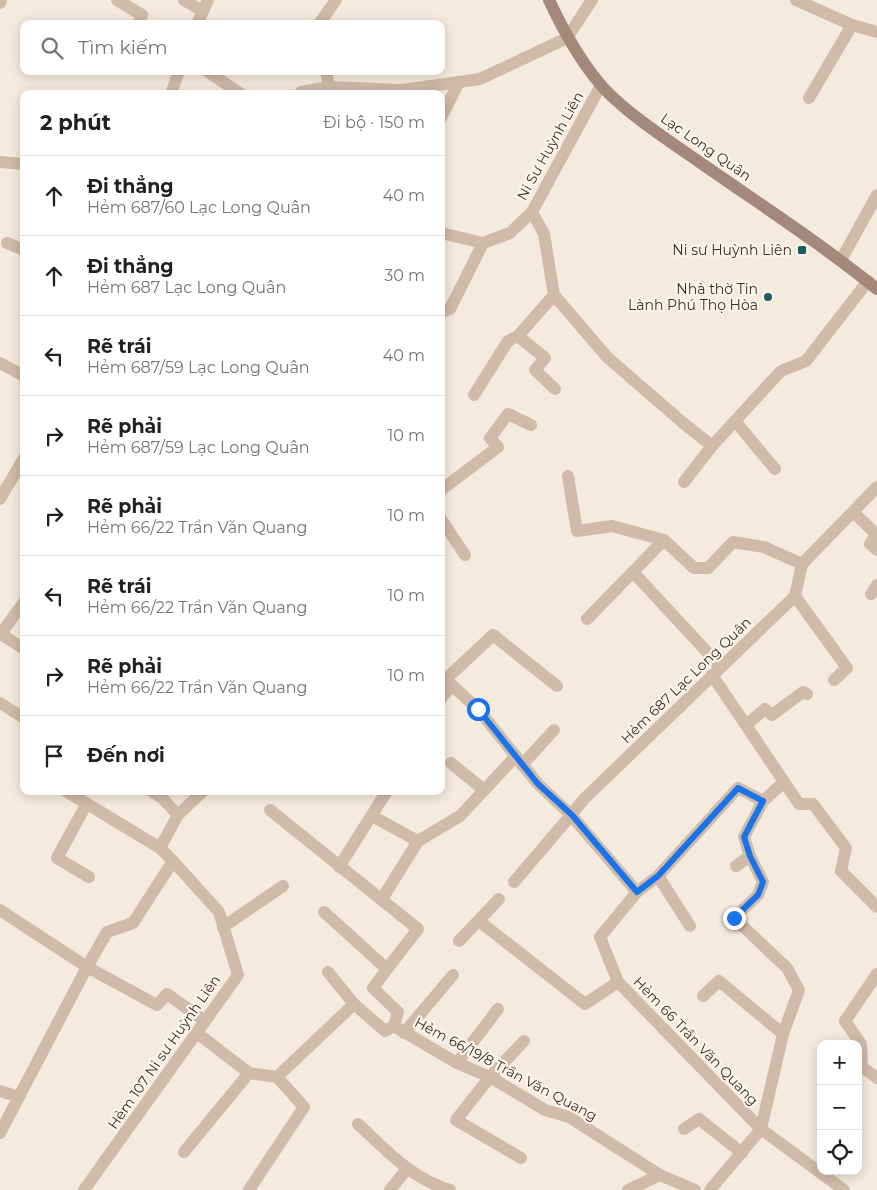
<!DOCTYPE html>
<html lang="vi">
<head>
<meta charset="utf-8">
<style>
  :root { --surface:#fff; --page:#f2f2f2; --text:#202124; --muted:#757577; --line:#e0e0e0 }
  body { margin:0; font-family:Montserrat,sans-serif; background:var(--page); color:var(--text) }
  .controls { position:absolute; right:15px; bottom:15px; display:grid; overflow:hidden; border-radius:10px; box-shadow:0 2px 12px #0003 }
  .controls button { width:45px; height:45px; display:grid; place-items:center; padding:0; border:0; border-bottom:1px solid var(--line); background:var(--surface); color:var(--text); font:25px sans-serif }
  .stop { position:absolute; width:15px; height:15px; margin:-11px; border:4px solid #1a73e8; border-radius:50%; background:#fff }
  .stop.end { background:#1a73e8; border-color:#fff; box-shadow:0 1px 5px #0008 }
  .list { margin:0; padding:0; list-style:none }
  h2 { display:flex; justify-content:space-between; align-items:center; height:65px; margin:0; padding:0 20px; font-size:21px }
  h2 small { font-size:16px; font-weight:400; color:var(--muted) }
  .list li { display:grid; grid-template-columns:32px 1fr auto; gap:15px; align-items:center; box-sizing:border-box; height:80px; padding:0 20px; border-top:1px solid var(--line) }
  .list b { display:block; font-size:19px; white-space:nowrap }
  .list p { margin:0; font-size:16px; white-space:nowrap; color:var(--muted) }
  .list em { font-size:16px; font-style:normal; color:var(--muted) }
  .icon { flex:none; width:28px; height:28px; fill:none; stroke:currentColor; stroke-width:2; stroke-linecap:round; stroke-linejoin:round }
  .map { position:relative; flex:none; width:877px; height:1190px; overflow:hidden }
  .search { position:absolute; background:var(--surface); box-shadow:0 2px 12px #0003; left:20px; top:20px; width:425px; height:55px; display:flex; align-items:center; gap:12px; box-sizing:border-box; padding:0 18px; border-radius:10px; color:var(--muted); font-size:19px }
  .panel { position:absolute; background:var(--surface); box-shadow:0 2px 12px #0003; left:20px; top:90px; width:425px; height:705px; border-radius:10px }
  .map>svg:first-child { display:block }
  .lines { fill:none; stroke-linecap:round; stroke-linejoin:round }
  .service { stroke:#d0baa8; stroke-width:12 }
  .minor { stroke:#d0baa8; stroke-width:12 }
  .tertiary { stroke:#d0baa8; stroke-width:12 }
  .secondary { stroke:#a48879; stroke-width:12 }
  .route { stroke:#1a73e8; stroke-width:6 }
  .poi-dot { fill:#195e63; stroke:#fcf4eb; stroke-width:2 }
  .labels { text-anchor:middle; dominant-baseline:central; stroke-width:4.5; stroke-linejoin:round; paint-order:stroke }
  .street-label { font-size:14px; fill:#3c2f29; stroke:#fcf4eb }
  .poi-label { font-size:14px; fill:#3c2f29; stroke:#fcf4eb; text-anchor:end }
</style>
</head>
<body>
<div class="map">
<svg width="877" height="1190" viewBox="0 0 877 1190">
  <rect width="100%" height="100%" fill="#f5eade"/>
  <g class="lines">
    <g class="service">
      <polyline points="117,0 142,15 139,24"/>
      <polyline points="184,0 202,11"/>
      <polyline points="796,0 852,25 877,32"/>
      <polyline points="197,24 208,0"/>
      <polyline points="319,24 336,0"/>
      <polyline points="326,71 329,87"/>
      <polyline points="171,94 179,71"/>
      <polyline points="809,98 852,25"/>
      <polyline points="532,212 544,234 554,295 518,336 545,358 535,370 555,389"/>
      <polyline points="7,243 24,250"/>
      <polyline points="841,260 877,195"/>
      <polyline points="554,295 607,357 682,422 712,446"/>
      <polyline points="474,395 508,341 518,336"/>
      <polyline points="735,421 775,469"/>
      <polyline points="568,476 577,531 612,526 664,540 694,568 708,568 733,542 764,547 802,564"/>
      <polyline points="684,482 712,446 781,371 806,361 868,281"/>
      <polyline points="795,596 847,668 834,680"/>
      <polyline points="587,619 664,540"/>
      <polyline points="445,679 478,709 538,784 571,815 514,882"/>
      <polyline points="0,703 24,718"/>
      <polyline points="66,791 160,848 173,861 219,912 238,975 84,1190"/>
      <polyline points="270,810 418,929 387,969"/>
      <polyline points="372,816 418,841"/>
      <polyline points="736,866 750,856"/>
      <polyline points="339,867 387,791"/>
      <polyline points="841,871 877,907"/>
      <polyline points="658,876 690,926"/>
      <polyline points="637,892 571,815 584,799 795,596 802,564 877,487"/>
      <polyline points="382,899 418,841 460,816 516,756"/>
      <polyline points="324,912 387,969 373,988 398,1012 394,1026 457,1063 490,1077 545,1110 569,1117 660,1175"/>
      <polyline points="479,921 585,1004 618,982 761,1129 844,1190"/>
      <polyline points="459,941 499,899"/>
      <polyline points="328,972 354,1004 385,1031 394,1026"/>
      <polyline points="877,974 845,1021 861,1044 862,1067 877,1078"/>
      <polyline points="618,982 600,937 637,892 658,876 738,788 763,801"/>
      <polyline points="703,996 719,981 783,1034"/>
      <polyline points="197,1033 249,1073 277,1077 304,1107 249,1190"/>
      <polyline points="404,1033 453,975"/>
      <polyline points="457,1063 498,1009"/>
      <polyline points="277,1077 354,1004"/>
      <polyline points="0,1091 19,1097"/>
      <path d="M358 1124C386 1150 412 1179 450 1190"/>
      <polyline points="684,1129 699,1119 742,1153"/>
      <polyline points="184,1152 249,1073"/>
      <polyline points="521,1158 456,1120 490,1077 524,1041"/>
      <polyline points="390,1190 407,1169"/>
      <polyline points="628,1190 660,1175 695,1190"/>
      <polyline points="710,1190 761,1129 783,1034 799,990 787,968 734,918 758,895 763,882 750,856 744,837 763,801 784,782"/>
    </g>
    <g class="minor">
      <polyline points="0,3 1,0"/>
      <polyline points="207,71 241,94"/>
      <polyline points="300,94 301,92 329,87 402,90 480,79 567,38 592,0"/>
      <polyline points="441,118 459,82"/>
      <polyline points="441,312 450,309 483,243"/>
      <polyline points="0,363 24,376"/>
      <polyline points="441,490 498,447 490,438 508,414 531,425"/>
      <polyline points="0,499 24,458"/>
      <polyline points="853,512 876,534 870,544 877,550"/>
      <polyline points="441,519 465,555"/>
      <polyline points="633,572 721,667"/>
      <polyline points="871,594 877,585"/>
      <polyline points="1,634 24,649"/>
      <polyline points="0,635 24,602"/>
      <polyline points="712,675 799,804 813,804 846,848 841,871"/>
      <polyline points="446,679 493,635 557,686"/>
      <polyline points="441,698 452,685"/>
      <polyline points="746,725 765,709 772,715 803,692 807,694"/>
      <polyline points="451,763 484,790"/>
      <polyline points="522,765 554,730"/>
      <polyline points="151,791 162,798 178,815"/>
      <polyline points="86,805 57,858 89,877"/>
      <polyline points="160,848 178,815 203,791"/>
      <polyline points="173,861 133,923 107,932 87,967 157,1005 167,994 205,1021"/>
      <polyline points="0,910 87,967 0,1133"/>
      <polyline points="223,927 283,886"/>
    </g>
    <g class="tertiary">
      <polyline points="0,162 24,164"/>
      <polyline points="441,233 483,243 510,233 532,212 601,85"/>
    </g>
    <path class="secondary" d="M549 0C563 30 579 59 600 84 623 111 669 141 698 161 758 203 820 243 877 289"/>
  </g>
  <g class="lines">
    <polyline class="route" points="478,709 538,784 572,815 637,892 658,876 738,788 763,801 744,837 750,856 763,882 758,895 734,918"/>
  </g>
  <g class="poi-dot">
    <rect x="797" y="245" width="10" height="10" rx="2.5"/>
    <circle cx="768" cy="297" r="5"/>
  </g>
  <g class="labels">
    <g class="street-label">
      <text transform="translate(550 146) rotate(-61)">Ni Sư Huỳnh Liên</text>
      <text transform="translate(706 147) rotate(35)">Lạc Long Quân</text>
      <text transform="translate(686 680) rotate(-44)">Hẻm 687 Lạc Long Quân</text>
      <text transform="translate(696 1041) rotate(46)">Hẻm 66 Trần Văn Quang</text>
      <text transform="translate(164 1052) rotate(-55)">Hẻm 107 Ni sư Huỳnh Liên</text>
      <text transform="translate(506 1069) rotate(28)">Hẻm 66/19/8 Trần Văn Quang</text>
    </g>
    <g class="poi-label">
      <text x="792" y="250">Ni sư Huỳnh Liên</text>
      <text x="758" y="289">Nhà thờ Tin<tspan x="758" dy="16">Lành Phú Thọ Hòa</tspan></text>
    </g>
  </g>
</svg>
<div class="controls">
<button>+</button>
<button>−</button>
<button><svg class="icon" aria-label="locate" viewBox="0 0 24 24"><circle cx="12" cy="12" r="6"/><path d="M12 2v4M12 18v4M2 12h4M18 12h4"/></svg></button>
</div>
<div class="stop" style="left:478px;top:709px"></div>
<div class="stop end" style="left:734px;top:918px"></div>
<div class="search"><svg class="icon" aria-label="search" viewBox="0 0 24 24"><circle cx="10" cy="10" r="6"/><path d="M15 15l6 6"/></svg>Tìm kiếm</div>
<section class="panel">
<h2>2 phút<small>Đi bộ · 150 m</small></h2>
<ul class="list">
<li><svg class="icon" aria-label="ahead" viewBox="0 0 24 24"><path d="M12 20V5M6 11l6-6 6 6"/></svg><div><b>Đi thẳng</b><p>Hẻm 687/60 Lạc Long Quân</p></div><em>40 m</em></li>
<li><svg class="icon" aria-label="ahead" viewBox="0 0 24 24"><path d="M12 20V5M6 11l6-6 6 6"/></svg><div><b>Đi thẳng</b><p>Hẻm 687 Lạc Long Quân</p></div><em>30 m</em></li>
<li><svg class="icon" aria-label="left" viewBox="0 0 24 24"><path d="M17 20v-9H6M10 6l-5 5 5 5"/></svg><div><b>Rẽ trái</b><p>Hẻm 687/59 Lạc Long Quân</p></div><em>40 m</em></li>
<li><svg class="icon" aria-label="right" viewBox="0 0 24 24"><path d="M7 20v-9h11M14 6l5 5-5 5"/></svg><div><b>Rẽ phải</b><p>Hẻm 687/59 Lạc Long Quân</p></div><em>10 m</em></li>
<li><svg class="icon" aria-label="right" viewBox="0 0 24 24"><path d="M7 20v-9h11M14 6l5 5-5 5"/></svg><div><b>Rẽ phải</b><p>Hẻm 66/22 Trần Văn Quang</p></div><em>10 m</em></li>
<li><svg class="icon" aria-label="left" viewBox="0 0 24 24"><path d="M17 20v-9H6M10 6l-5 5 5 5"/></svg><div><b>Rẽ trái</b><p>Hẻm 66/22 Trần Văn Quang</p></div><em>10 m</em></li>
<li><svg class="icon" aria-label="right" viewBox="0 0 24 24"><path d="M7 20v-9h11M14 6l5 5-5 5"/></svg><div><b>Rẽ phải</b><p>Hẻm 66/22 Trần Văn Quang</p></div><em>10 m</em></li>
<li><svg class="icon" aria-label="arrive" viewBox="0 0 24 24"><path d="M6 21V4h12l-3 4 3 4H6"/></svg><div><b>Đến nơi</b></div></li>
</ul>
</section>
</div>
</body>
</html>
